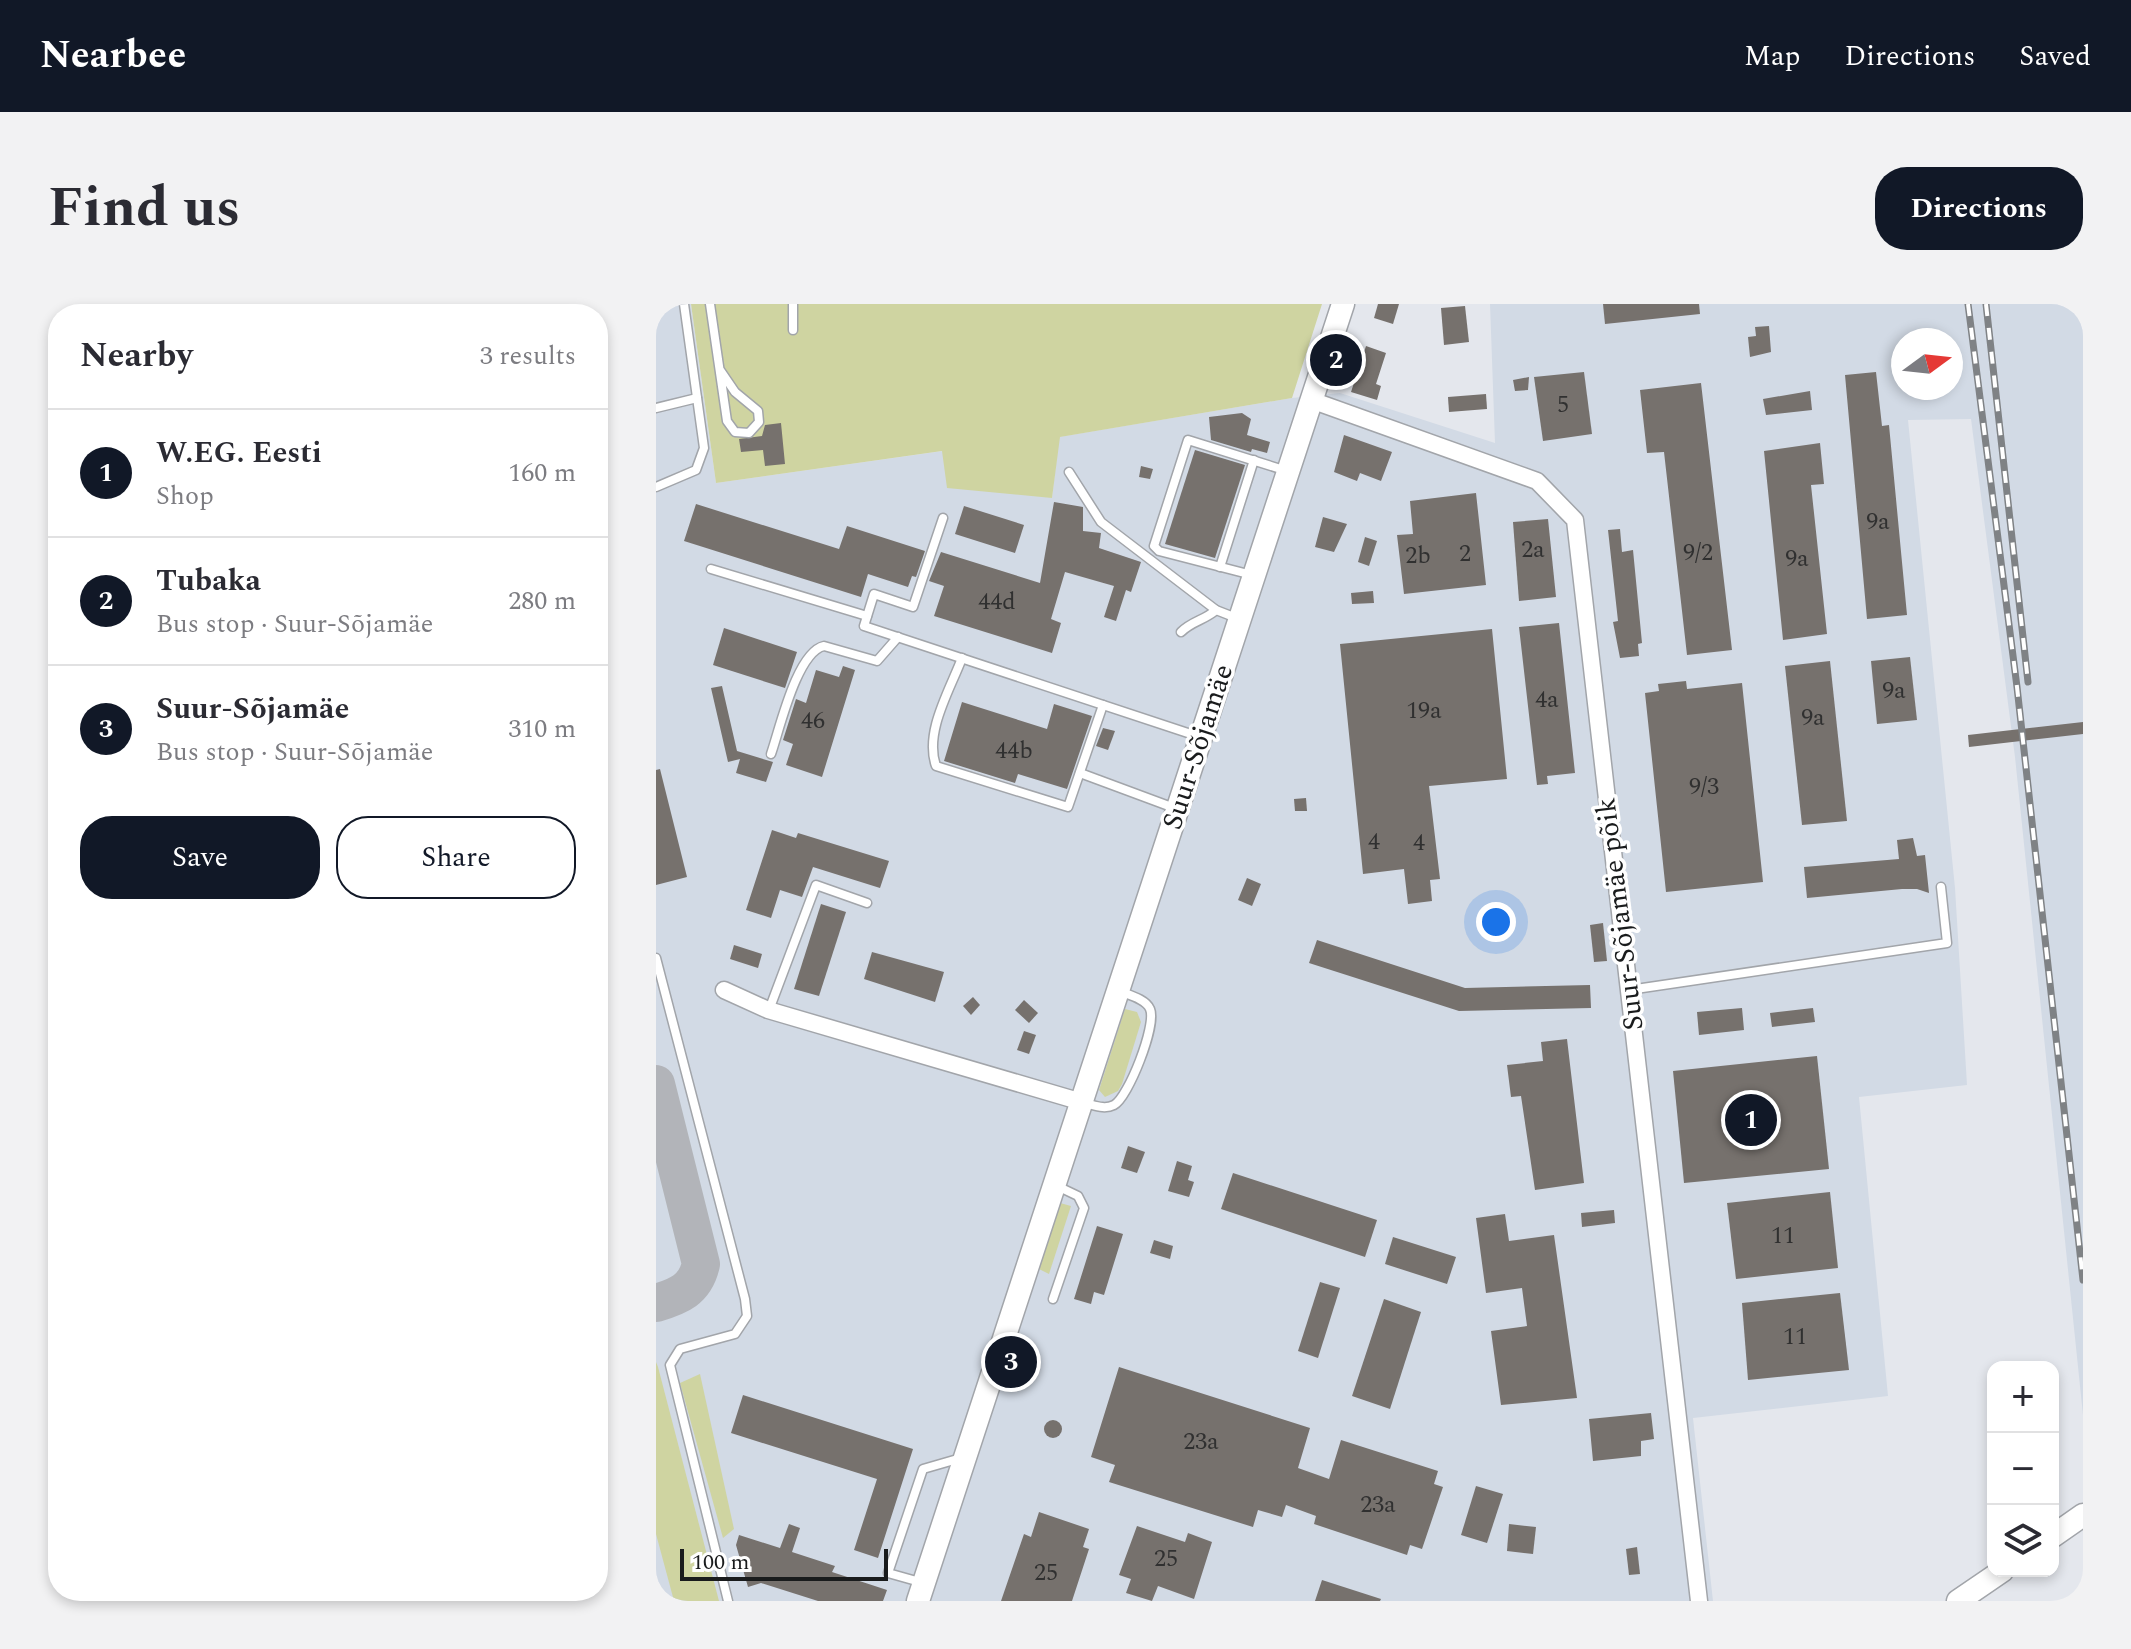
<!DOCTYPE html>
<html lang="en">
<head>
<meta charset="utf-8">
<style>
  :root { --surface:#fff; --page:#f2f2f3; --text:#2b2b33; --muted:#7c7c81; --line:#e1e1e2; --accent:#111827 }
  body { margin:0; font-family:Spectral,serif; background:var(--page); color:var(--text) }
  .controls { position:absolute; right:24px; bottom:24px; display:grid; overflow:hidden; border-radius:16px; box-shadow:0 4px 12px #0003 }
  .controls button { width:72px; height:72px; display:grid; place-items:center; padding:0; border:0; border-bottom:2px solid var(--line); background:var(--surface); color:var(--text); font:40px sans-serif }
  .compass { position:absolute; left:1235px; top:24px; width:72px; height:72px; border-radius:50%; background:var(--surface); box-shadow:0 4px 12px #0003; rotate:75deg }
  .scale { position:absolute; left:24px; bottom:20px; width:208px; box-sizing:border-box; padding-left:8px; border:4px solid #191b1c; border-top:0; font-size:22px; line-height:28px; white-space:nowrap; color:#191b1c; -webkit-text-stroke:6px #fff; paint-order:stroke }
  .you { position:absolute; left:840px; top:618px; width:28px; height:28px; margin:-20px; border:6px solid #fff; border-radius:50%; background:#1a73e8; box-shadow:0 0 0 12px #1a73e833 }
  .badge { display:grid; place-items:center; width:52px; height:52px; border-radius:50%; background:var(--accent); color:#fff; font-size:26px; font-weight:700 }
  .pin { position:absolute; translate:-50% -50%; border:4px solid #fff; box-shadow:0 2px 8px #0006 }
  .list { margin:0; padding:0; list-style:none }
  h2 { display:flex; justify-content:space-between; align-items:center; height:104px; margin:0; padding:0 32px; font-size:34px }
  h2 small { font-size:26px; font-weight:400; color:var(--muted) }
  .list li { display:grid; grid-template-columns:52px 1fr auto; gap:24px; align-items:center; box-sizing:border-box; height:128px; padding:0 32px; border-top:2px solid var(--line) }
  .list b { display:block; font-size:30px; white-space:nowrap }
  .list p { margin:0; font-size:26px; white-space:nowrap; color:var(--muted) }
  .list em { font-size:26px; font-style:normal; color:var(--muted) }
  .actions { display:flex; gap:16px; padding:24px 32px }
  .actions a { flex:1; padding:18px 0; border:2px solid var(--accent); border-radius:32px; text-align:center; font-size:28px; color:var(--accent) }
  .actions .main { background:var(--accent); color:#fff }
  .icon { flex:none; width:44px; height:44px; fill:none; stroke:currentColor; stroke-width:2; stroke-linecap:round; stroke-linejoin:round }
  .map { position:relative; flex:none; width:1427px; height:1297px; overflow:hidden; border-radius:32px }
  header { display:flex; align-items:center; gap:48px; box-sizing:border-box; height:112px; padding:0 40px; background:var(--accent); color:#fff }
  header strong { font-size:38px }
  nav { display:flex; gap:44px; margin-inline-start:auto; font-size:28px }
  .intro { display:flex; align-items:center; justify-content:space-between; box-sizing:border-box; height:192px; padding:0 48px }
  h1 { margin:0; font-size:56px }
  .button { padding:20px 36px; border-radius:32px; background:var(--accent); color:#fff; font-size:28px; font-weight:700 }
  main { display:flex; gap:48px; padding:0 48px }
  aside { flex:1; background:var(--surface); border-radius:32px; box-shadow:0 4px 12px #0003 }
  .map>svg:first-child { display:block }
  .built { fill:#d2dae5; fill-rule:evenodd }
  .green { fill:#cfd4a1 }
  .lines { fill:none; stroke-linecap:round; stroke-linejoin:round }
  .taxiway { stroke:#b2b4b9; stroke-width:38 }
  .building { fill:#76716d }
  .lane-casing { stroke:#a2a5aa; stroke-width:11 }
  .street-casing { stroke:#a2a5aa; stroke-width:19 }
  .secondary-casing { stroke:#a2a5aa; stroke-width:25 }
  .lane { stroke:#fff; stroke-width:8 }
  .street { stroke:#fff; stroke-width:16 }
  .secondary { stroke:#fff; stroke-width:22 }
  .rail-casing { stroke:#7f8285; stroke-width:7 }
  .rail { stroke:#fff; stroke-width:4; stroke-dasharray:12; stroke-linecap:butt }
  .labels { text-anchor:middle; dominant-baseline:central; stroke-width:7; stroke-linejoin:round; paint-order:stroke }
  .number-label { font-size:24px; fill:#303030 }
  .street-label { font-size:28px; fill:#191b1c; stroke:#fff }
</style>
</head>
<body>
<header>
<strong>Nearbee</strong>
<nav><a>Map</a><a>Directions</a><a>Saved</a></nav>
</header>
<div class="intro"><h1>Find us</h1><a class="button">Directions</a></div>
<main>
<aside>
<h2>Nearby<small>3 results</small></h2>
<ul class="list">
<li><span class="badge">1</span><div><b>W.EG. Eesti</b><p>Shop</p></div><em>160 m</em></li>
<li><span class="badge">2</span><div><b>Tubaka</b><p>Bus stop · Suur-Sõjamäe</p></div><em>280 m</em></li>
<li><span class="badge">3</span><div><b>Suur-Sõjamäe</b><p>Bus stop · Suur-Sõjamäe</p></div><em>310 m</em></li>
</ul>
<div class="actions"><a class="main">Save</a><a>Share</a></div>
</aside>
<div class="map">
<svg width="1427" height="1297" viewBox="0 0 1427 1297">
  <rect width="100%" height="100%" fill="#e4e7ed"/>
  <path class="built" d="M0 0H35L60 179 287 147 396 194 403 133 636 94 684 89 839 139 834 0H1427V1111L1359 453 1315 115 1252 116 1299 584 1311 781 1203 793 1232 1092 1037 1114 1057 1297H0ZM1247 36H1295V84H1247Z"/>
  <g class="green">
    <polygon points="35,0 666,0 636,94 404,133 396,194 291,184 286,147 60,179"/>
    <polygon points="469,705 481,708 485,718 466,780 462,787 449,793 443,786"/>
    <polygon points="404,899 415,902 393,970 383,965"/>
    <polygon points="0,1058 2,1063 63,1297 18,1297 0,1230"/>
    <polygon points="44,1070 78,1225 67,1234 24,1079"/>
  </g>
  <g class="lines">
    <path class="taxiway" d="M0 780 45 960C39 986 23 992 0 999"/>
  </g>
  <g class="building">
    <polygon points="722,0 743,0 737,20 718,14"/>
    <polygon points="947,0 1043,0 1044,10 949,20"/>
    <polygon points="809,2 813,38 788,41 785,4"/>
    <polygon points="1113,22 1115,48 1094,53 1092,33 1100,32 1099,23"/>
    <polygon points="710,42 730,49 720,80 725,82 721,96 695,88"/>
    <polygon points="928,68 936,130 887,137 878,73"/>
    <polygon points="1220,68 1226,122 1233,121 1251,311 1211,315 1189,71"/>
    <polygon points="873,73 872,86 859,87 857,76"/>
    <polygon points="1045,79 1076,346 1031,351 1008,148 991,149 984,86"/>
    <polygon points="1154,87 1156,106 1110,111 1107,95"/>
    <polygon points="830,90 831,105 793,108 792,93"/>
    <polygon points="586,109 595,115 591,131 614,138 611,149 596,145 595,148 555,136 553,113"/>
    <polygon points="125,119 129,160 109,162 107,146 85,148 83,135 106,132 109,121"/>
    <polygon points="688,131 736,148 725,177 704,169 701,177 678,168"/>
    <polygon points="1164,139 1168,180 1155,181 1171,330 1127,336 1108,147"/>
    <polygon points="539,146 589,161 559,254 509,240"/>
    <polygon points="485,162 497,165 494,175 483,173"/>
    <polygon points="820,189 830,281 748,290 741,231 757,230 754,197"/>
    <polygon points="398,198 427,203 427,227 445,229 443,244 485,258 475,288 470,286 460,317 448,313 458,282 409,268 395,315 405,319 396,349 278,312 288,282 273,277 285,248 384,279"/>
    <polygon points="40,200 183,245 191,222 269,247 260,273 256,272 252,283 212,270 205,293 28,237"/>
    <polygon points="308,202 368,221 359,249 299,230"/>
    <polygon points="667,213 691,220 678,248 659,243"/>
    <polygon points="892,215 900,293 863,297 857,218"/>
    <polygon points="964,225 966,248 977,246 986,339 982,340 983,352 964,354 957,318 962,317 952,226"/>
    <polygon points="709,233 721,237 713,262 702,258"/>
    <polygon points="717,287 718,299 696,300 695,289"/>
    <polygon points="903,319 919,469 891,472 892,480 881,481 863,323"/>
    <polygon points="68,324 141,348 129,384 57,361"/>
    <polygon points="836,325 851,475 773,482 784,575 774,576 776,597 752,600 748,565 707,570 684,340"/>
    <polygon points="1254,353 1261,416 1221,420 1215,357"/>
    <polygon points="1174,357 1191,517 1146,521 1129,362"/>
    <polygon points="187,362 199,366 166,473 130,461 137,440 127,436 140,395 150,399 160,366 183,373"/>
    <polygon points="1030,377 1031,385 1086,379 1107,578 1010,588 989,389 1003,387 1002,380"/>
    <polygon points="66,382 81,447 117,458 110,478 80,469 84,455 72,458 55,384"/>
    <polygon points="306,398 391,425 398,400 436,412 411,485 362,470 359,479 288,457"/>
    <polygon points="1427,418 1427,430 1313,443 1312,431"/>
    <polygon points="447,424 459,427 452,446 440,442"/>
    <polygon points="4,465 31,573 0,581 0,466"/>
    <polygon points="650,494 651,507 639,507 638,495"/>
    <polygon points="116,526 140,534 142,529 233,557 224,584 157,563 146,593 124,586 115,614 90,606"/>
    <polygon points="1257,534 1261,552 1269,551 1273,589 1261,585 1246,585 1151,594 1148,563 1243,555 1241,536"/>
    <polygon points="591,574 605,580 596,602 582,596"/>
    <polygon points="165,600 190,608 163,692 138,685"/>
    <polygon points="947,619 951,657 938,658 934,621"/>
    <polygon points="661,636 809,684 934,681 935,704 803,707 653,659"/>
    <polygon points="78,641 106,650 102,664 74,655"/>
    <polygon points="216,648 288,668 279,698 208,675"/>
    <polygon points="317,693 324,701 315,711 307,702"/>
    <polygon points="368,696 382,709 373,719 359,706"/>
    <polygon points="1086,704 1088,726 1043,731 1041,708"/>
    <polygon points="1157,704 1159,718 1116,723 1114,709"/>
    <polygon points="368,727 380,731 373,750 361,746"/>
    <polygon points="911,735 928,879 879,886 865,792 855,793 851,761 887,757 885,738"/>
    <polygon points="1161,752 1173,865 1028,879 1017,767"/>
    <polygon points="472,842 489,848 481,869 465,864"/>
    <polygon points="521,857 536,862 532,876 538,878 533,893 512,887"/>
    <polygon points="577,869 721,916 709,953 565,905"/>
    <polygon points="1174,888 1182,964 1080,975 1071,899"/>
    <polygon points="958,906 959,919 926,923 925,909"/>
    <polygon points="849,910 853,937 898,931 921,1094 845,1101 835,1027 871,1022 866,984 830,989 820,914"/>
    <polygon points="441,922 467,930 448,991 438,988 435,1000 418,995"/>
    <polygon points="737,933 800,953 791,980 729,960"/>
    <polygon points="498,936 517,942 514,955 494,949"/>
    <polygon points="664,978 684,984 662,1054 642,1047"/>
    <polygon points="1184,989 1193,1066 1092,1076 1086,999"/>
    <polygon points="728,995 765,1008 734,1105 696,1092"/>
    <polygon points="463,1063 654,1124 642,1164 673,1175 685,1136 782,1167 778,1180 787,1183 766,1245 754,1241 751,1251 658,1220 660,1212 630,1201 626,1213 602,1206 597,1223 453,1178 459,1161 435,1153"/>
    <polygon points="87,1091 257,1145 222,1254 198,1246 221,1175 75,1129"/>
    <polygon points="995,1109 998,1135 985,1137 985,1152 937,1157 933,1115"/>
    <circle cx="397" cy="1125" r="9"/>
    <polygon points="820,1182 847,1190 831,1239 805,1231"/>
    <polygon points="383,1208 433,1225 427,1243 433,1245 416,1297 345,1297 368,1230 375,1233"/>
    <polygon points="133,1220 144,1224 136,1248 179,1262 176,1268 231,1286 227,1297 162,1297 105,1279 92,1283 80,1241 83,1231 124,1244"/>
    <polygon points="853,1220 880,1223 877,1250 851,1247"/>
    <polygon points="481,1222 529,1238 532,1229 556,1238 538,1295 502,1282 496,1297 470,1289 475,1275 463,1271"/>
    <polygon points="981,1243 984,1270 973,1271 970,1245"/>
    <polygon points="666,1276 725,1295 724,1297 659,1297"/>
  </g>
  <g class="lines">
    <defs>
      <g id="lane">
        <polyline points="54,0 71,117 79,128 93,129 103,118 102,107 79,88 64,66"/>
        <polyline points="137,26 137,0"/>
        <polyline points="0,104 41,94"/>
        <polyline points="413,168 445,218 560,306 583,315"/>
        <polyline points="0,183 40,166 48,144 28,0"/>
        <polyline points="287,214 257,303 218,290 208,322 544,433"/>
        <polyline points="564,263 598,156"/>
        <polyline points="55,265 211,312"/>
        <polyline points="596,271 503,247 498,242 532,136 631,167"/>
        <path d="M525 328C536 317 549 316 560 306"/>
        <path d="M306 354C294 386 268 428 280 462L412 503 447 401"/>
        <path d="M115 450C124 424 141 348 168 342L221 357 242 333"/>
        <polyline points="424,469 521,505"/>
        <polyline points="0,654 89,995 91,1012 79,1030 24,1045 14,1061 72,1297"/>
        <polyline points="973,686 1291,639 1285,583"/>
        <polyline points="113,706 160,581 211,599"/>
        <path d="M428 799C438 801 448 806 458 801 472 794 501 721 494 705 490 695 473 691 463 687"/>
        <polyline points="397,995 428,904 422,892 399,881"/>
        <polyline points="264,1278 232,1269 267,1165 305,1154"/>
      </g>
      <g id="street">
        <polyline points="655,96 881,177 919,216 1043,1297"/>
        <polyline points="68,686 112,706 426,798"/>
      </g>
      <g id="secondary">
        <polyline points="1397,1232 1427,1211"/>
        <polyline points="262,1297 687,0"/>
        <polyline points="1302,1297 1346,1267"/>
      </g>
    </defs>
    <use href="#lane" class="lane-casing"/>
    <use href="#street" class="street-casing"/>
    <use href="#secondary" class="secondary-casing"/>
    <use href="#lane" class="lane"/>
    <use href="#street" class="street"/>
    <use href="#secondary" class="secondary"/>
    <defs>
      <g id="rail">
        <polyline points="1312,0 1361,383 1427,976"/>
        <polyline points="1330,0 1372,378"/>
      </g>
    </defs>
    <use href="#rail" class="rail-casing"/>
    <use href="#rail" class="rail"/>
  </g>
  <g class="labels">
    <g class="number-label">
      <text x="907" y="101">5</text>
      <text x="1222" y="218">9a</text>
      <text x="877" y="246">2a</text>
      <text x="1042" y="249">9/2</text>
      <text x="809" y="250">2</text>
      <text x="762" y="252">2b</text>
      <text x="1141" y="255">9a</text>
      <text x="341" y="298">44d</text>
      <text x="1238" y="387">9a</text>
      <text x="891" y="396">4a</text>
      <text x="768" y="407">19a</text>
      <text x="1157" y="414">9a</text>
      <text x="157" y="417">46</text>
      <text x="358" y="447">44b</text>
      <text x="1048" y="483">9/3</text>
      <text x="718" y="538">4</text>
      <text x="763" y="539">4</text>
      <text x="1127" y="932">11</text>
      <text x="1139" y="1033">11</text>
      <text x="545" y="1138">23a</text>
      <text x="722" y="1201">23a</text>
      <text x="510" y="1255">25</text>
      <text x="390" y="1269">25</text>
    </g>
    <g class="street-label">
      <text transform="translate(542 443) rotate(-72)">Suur-Sõjamäe</text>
      <text transform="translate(964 610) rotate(-97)">Suur-Sõjamäe põik</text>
    </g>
  </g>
</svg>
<div class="controls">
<button>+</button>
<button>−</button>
<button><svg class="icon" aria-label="layers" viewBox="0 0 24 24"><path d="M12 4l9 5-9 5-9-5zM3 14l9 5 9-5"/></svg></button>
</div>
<svg class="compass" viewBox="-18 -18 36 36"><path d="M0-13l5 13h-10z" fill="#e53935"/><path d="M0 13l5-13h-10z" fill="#7c7c81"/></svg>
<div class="scale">100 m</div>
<div class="you"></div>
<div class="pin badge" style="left:1095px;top:816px">1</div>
<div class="pin badge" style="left:680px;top:56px">2</div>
<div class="pin badge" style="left:355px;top:1058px">3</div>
</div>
</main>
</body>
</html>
